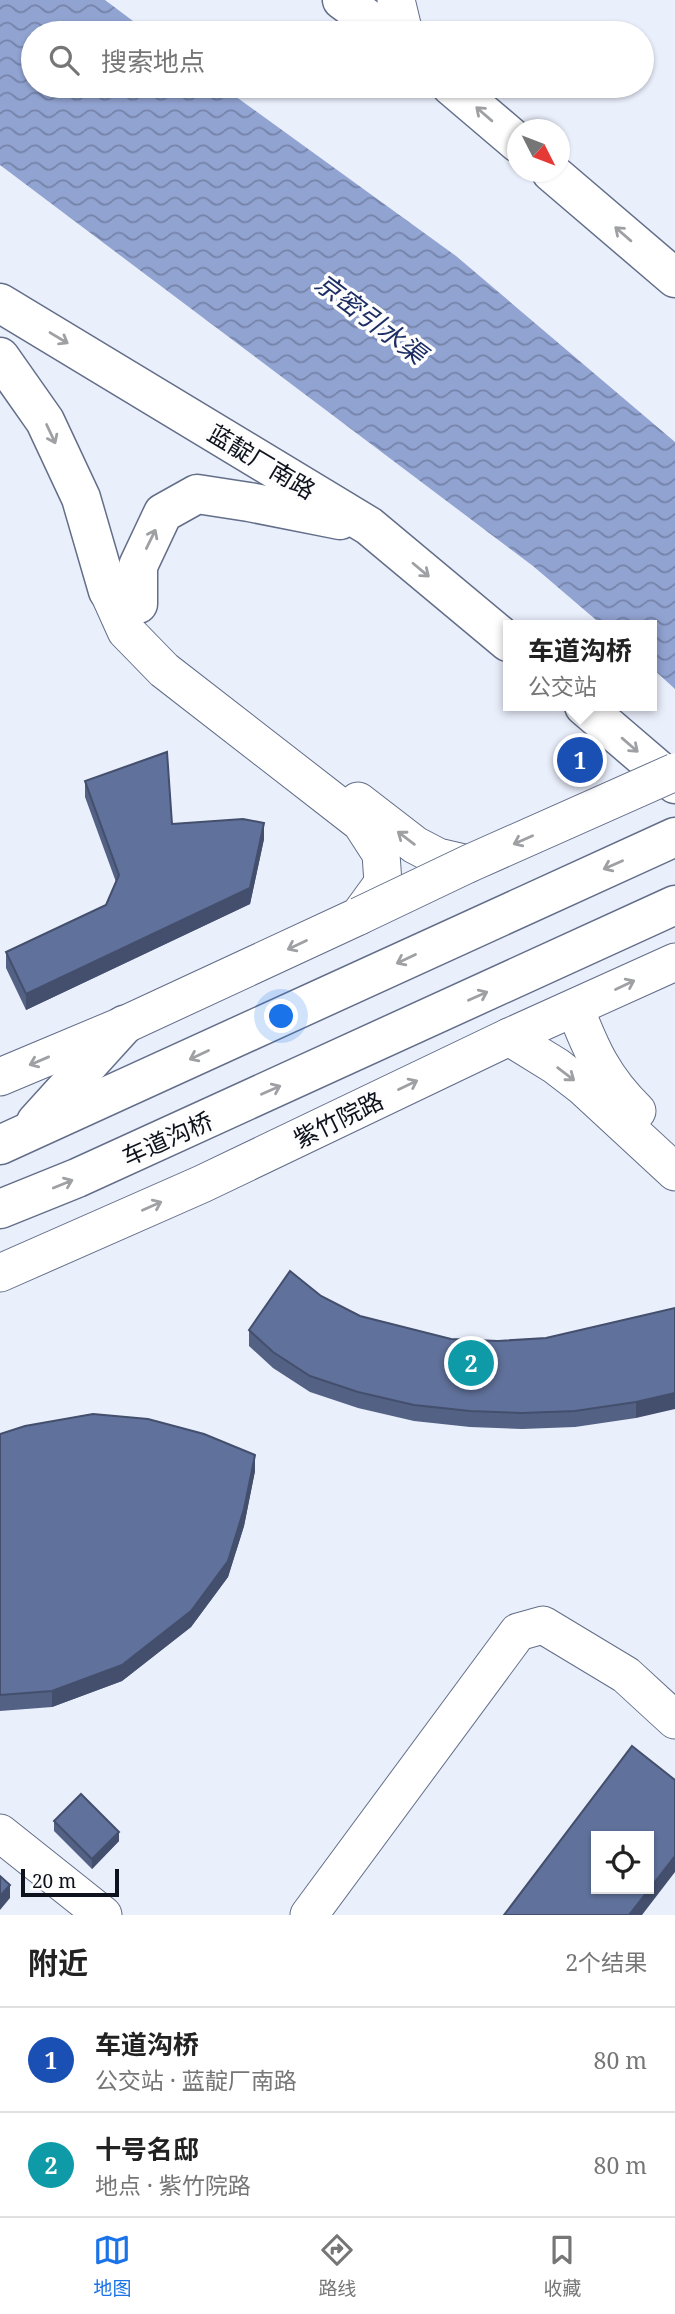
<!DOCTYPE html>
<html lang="zh">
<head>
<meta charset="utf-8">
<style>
  :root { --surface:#fff; --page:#f2f2f2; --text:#222; --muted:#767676; --line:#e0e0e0; --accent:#1a73e8 }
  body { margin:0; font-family:"Noto Serif","Noto Sans SC",serif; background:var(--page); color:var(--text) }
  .controls { position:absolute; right:21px; bottom:21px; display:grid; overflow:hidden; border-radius:0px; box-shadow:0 2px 5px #0004 }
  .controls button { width:63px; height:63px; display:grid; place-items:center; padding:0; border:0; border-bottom:2px solid var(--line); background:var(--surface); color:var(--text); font:35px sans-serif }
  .compass { position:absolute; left:507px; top:119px; width:63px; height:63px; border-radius:50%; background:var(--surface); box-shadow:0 2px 5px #0004; rotate:132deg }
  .scale { position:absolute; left:21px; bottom:18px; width:98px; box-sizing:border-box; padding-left:7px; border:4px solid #0e121c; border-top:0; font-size:19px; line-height:24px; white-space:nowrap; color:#0e121c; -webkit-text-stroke:5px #fdfdfd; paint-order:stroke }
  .you { position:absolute; left:282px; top:1017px; width:24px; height:24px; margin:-18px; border:5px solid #fff; border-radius:50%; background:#1a73e8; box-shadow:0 0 0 10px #1a73e833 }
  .badge { display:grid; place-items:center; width:46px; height:46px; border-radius:50%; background:var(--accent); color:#fff; font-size:23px; font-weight:700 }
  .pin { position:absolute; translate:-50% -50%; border:4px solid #fff; box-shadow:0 2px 7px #0006 }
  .popup { position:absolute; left:503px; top:620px; width:154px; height:91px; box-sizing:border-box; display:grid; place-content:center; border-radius:0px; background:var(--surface); filter:drop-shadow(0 2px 5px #0005); font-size:23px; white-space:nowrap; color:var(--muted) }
  .popup b { font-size:26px; color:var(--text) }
  .popup::after { content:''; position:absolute; left:50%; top:100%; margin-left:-14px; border:14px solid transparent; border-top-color:var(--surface) }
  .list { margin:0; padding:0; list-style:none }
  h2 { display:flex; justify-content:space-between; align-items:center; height:91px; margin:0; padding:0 28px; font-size:30px }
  h2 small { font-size:23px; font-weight:400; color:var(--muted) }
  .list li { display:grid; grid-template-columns:46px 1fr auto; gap:21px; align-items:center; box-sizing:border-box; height:105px; padding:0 28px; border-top:2px solid var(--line) }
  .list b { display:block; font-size:26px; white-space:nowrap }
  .list p { margin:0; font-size:23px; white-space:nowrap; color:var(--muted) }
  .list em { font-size:23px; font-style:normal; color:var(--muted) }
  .icon { flex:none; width:38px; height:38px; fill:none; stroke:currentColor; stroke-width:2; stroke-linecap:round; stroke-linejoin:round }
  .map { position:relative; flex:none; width:675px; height:1915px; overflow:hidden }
  .search { position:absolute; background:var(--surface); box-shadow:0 2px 5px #0004; left:21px; right:21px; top:21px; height:77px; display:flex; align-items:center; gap:18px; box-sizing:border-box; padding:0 24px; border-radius:38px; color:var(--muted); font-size:26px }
  .sheet { height:301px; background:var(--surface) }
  nav { display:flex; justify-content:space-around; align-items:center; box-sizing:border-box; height:98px; border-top:2px solid var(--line); background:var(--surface); font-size:19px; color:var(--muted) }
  nav a { display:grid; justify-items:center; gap:4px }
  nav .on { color:var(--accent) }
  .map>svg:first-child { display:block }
  .water { fill:url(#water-waves) }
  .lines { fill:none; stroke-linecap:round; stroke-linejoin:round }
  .minor-casing { stroke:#636e89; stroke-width:39 }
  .highway-casing { stroke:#636e89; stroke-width:41 }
  .minor { stroke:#fff; stroke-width:37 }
  .highway { stroke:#fff; stroke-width:38 }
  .minor-bridge-casing { stroke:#636e89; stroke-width:39; stroke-linecap:butt }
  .minor-bridge { stroke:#fff; stroke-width:37 }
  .wall { fill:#536185 }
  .shaded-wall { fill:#434f6c }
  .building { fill:#60719b; stroke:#434f6c; stroke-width:2; fill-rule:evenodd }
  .oneway { stroke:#9fa0a4 }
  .labels { text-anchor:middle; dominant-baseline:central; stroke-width:7; stroke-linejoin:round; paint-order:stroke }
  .street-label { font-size:24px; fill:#0e121c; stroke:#fdfdfd }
  .water-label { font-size:26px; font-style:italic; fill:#1d2e65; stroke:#fdfdfd }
</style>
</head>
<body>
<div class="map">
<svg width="675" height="1915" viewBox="0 0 675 1915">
  <defs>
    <pattern id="water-waves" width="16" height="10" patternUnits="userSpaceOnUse" patternTransform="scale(1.75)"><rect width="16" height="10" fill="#91a3d1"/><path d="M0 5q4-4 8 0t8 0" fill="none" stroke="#7583a9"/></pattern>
  </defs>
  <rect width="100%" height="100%" fill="#eaeffc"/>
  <polygon class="water" points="0,0 105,0 149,33 33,33 33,86 221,86 456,256 675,442 675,689 652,668 652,625 602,625 533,566 0,165"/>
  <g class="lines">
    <defs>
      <g id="minor">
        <polyline points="396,0 404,33"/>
        <polyline points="358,801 415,845 438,857 468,864"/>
        <path d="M575 1008C591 1050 604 1079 637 1111"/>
        <polyline points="509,1037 556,1066 582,1086 675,1172"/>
        <polyline points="0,1077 124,1025 359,916 383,883 381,854 361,823 164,670 126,631 108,591"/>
        <polyline points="0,1273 202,1184 509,1037 675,962"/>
        <polyline points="0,1833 103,1915"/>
        <polyline points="309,1915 518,1632 543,1625 626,1675 675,1720"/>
      </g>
      <g id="highway">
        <polyline points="342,0 387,33"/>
        <polyline points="451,86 518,143"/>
        <polyline points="551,172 675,278"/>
        <polyline points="0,303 369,526 508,642"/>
        <polyline points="0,357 45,421 81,498 108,591"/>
        <polyline points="138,604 138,566 163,513 197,494 249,502 340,520"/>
        <polyline points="584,706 675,784"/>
        <polyline points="36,1122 124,1025"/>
        <polyline points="0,1145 675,837"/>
        <polyline points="0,1209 77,1178 675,905"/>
      </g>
    </defs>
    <use href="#minor" class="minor-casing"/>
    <use href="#highway" class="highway-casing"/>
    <use href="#minor" class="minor"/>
    <use href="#highway" class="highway"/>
    <defs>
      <polyline id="minor-bridge" points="359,916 468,864 675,772"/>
    </defs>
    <use href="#minor-bridge" class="minor-bridge-casing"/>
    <use href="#minor-bridge" class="minor-bridge"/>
  </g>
  <g class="wall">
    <polygon points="85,781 172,824 264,839 250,904 26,1010 6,968 6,952 106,905 116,882 85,797"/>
    <polygon points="321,1296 360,1316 451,1339 498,1341 546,1338 675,1308 636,1418 575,1427 522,1429 470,1427 414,1421 358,1408 310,1392 273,1368 249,1346 249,1330"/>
    <polygon points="0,1434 255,1471 244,1526 228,1577 191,1627 122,1681 52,1707 0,1711"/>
    <polygon points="54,1821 119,1841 92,1869 54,1831"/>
  </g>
  <g class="shaded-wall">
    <polygon points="264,823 264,839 250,904 26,1010 26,994"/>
    <polygon points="675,1393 675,1409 636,1418 636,1402"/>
    <polygon points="255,1455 255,1471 244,1526 228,1577 191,1627 122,1681 52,1707 52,1691"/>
    <polygon points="119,1832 119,1841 92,1869 92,1859"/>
    <polygon points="675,1856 675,1872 642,1915 629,1915"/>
    <polygon points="10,1885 10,1898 0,1910 0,1896"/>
  </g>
  <g class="building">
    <polygon points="167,752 172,824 243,819 264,823 250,888 26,994 6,952 106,905 119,875 85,781"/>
    <polygon points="290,1271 321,1296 360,1316 451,1339 498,1341 546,1338 675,1308 675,1393 636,1402 575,1411 522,1413 470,1411 414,1405 358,1392 310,1376 273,1352 249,1330"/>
    <polygon points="93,1414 148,1419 204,1434 255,1455 244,1509 228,1561 191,1611 122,1665 52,1691 0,1695 0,1434 25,1426"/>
    <path d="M632 1746 675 1780V1856L629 1915H504ZM596 1836H649V1889H596Z"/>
    <polygon points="81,1794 119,1832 92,1859 54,1821"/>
    <polygon points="0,1876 10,1885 0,1896"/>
  </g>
  <defs><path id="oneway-shaft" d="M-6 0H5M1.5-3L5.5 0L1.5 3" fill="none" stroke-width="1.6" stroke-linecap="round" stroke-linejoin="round" transform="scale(1.75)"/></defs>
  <g class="oneway">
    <use href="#oneway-shaft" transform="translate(484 114) rotate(-139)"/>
    <use href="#oneway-shaft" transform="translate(623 234) rotate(-139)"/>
    <use href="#oneway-shaft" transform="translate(59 338) rotate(31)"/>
    <use href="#oneway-shaft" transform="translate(51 434) rotate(65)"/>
    <use href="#oneway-shaft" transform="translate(151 539) rotate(-64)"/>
    <use href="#oneway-shaft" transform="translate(421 570) rotate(40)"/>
    <use href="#oneway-shaft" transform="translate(630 745) rotate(41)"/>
    <use href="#oneway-shaft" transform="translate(406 838) rotate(-143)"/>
    <use href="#oneway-shaft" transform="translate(523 840) rotate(156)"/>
    <use href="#oneway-shaft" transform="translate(613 865) rotate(156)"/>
    <use href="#oneway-shaft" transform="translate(297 945) rotate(155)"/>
    <use href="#oneway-shaft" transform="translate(406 959) rotate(155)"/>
    <use href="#oneway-shaft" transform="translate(625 985) rotate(-25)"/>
    <use href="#oneway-shaft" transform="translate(478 996) rotate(-24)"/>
    <use href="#oneway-shaft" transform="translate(199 1055) rotate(155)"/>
    <use href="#oneway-shaft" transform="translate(39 1061) rotate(157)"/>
    <use href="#oneway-shaft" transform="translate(566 1074) rotate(37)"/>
    <use href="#oneway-shaft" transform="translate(408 1085) rotate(-26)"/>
    <use href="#oneway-shaft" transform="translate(271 1090) rotate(-24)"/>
    <use href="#oneway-shaft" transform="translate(63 1184) rotate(-22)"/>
    <use href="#oneway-shaft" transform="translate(152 1206) rotate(-24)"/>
  </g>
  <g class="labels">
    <g class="street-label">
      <text transform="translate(262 461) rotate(31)">蓝靛厂南路</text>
      <text transform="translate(338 1119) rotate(-26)">紫竹院路</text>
      <text transform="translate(167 1138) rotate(-24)">车道沟桥</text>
    </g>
    <g class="water-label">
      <text transform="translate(371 318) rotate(37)">京密引水渠</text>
    </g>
  </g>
</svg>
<div class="controls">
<button><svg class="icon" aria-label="locate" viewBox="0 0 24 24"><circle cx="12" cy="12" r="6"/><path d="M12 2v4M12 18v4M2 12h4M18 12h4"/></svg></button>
</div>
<svg class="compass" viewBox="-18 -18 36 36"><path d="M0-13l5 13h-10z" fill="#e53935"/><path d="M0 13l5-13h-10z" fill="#767676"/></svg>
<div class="scale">20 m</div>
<div class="you"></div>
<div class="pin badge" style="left:580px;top:760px;background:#1a4fb4">1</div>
<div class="popup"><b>车道沟桥</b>公交站</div>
<div class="pin badge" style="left:471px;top:1363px;background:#0f9aa8">2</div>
<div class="search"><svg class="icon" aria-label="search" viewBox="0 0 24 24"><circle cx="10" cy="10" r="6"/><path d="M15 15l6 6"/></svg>搜索地点</div>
</div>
<section class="sheet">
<h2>附近<small>2个结果</small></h2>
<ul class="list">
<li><span class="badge" style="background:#1a4fb4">1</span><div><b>车道沟桥</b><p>公交站 · 蓝靛厂南路</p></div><em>80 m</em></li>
<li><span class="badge" style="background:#0f9aa8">2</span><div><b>十号名邸</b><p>地点 · 紫竹院路</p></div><em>80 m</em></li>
</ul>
</section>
<nav>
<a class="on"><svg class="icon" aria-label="map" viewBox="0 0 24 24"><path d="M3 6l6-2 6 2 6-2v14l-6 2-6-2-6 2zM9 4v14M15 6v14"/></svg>地图</a>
<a><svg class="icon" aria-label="directions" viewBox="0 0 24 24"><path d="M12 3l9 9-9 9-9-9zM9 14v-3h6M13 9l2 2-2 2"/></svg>路线</a>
<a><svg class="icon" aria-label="saved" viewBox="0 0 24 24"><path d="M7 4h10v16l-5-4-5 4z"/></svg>收藏</a>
</nav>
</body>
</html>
